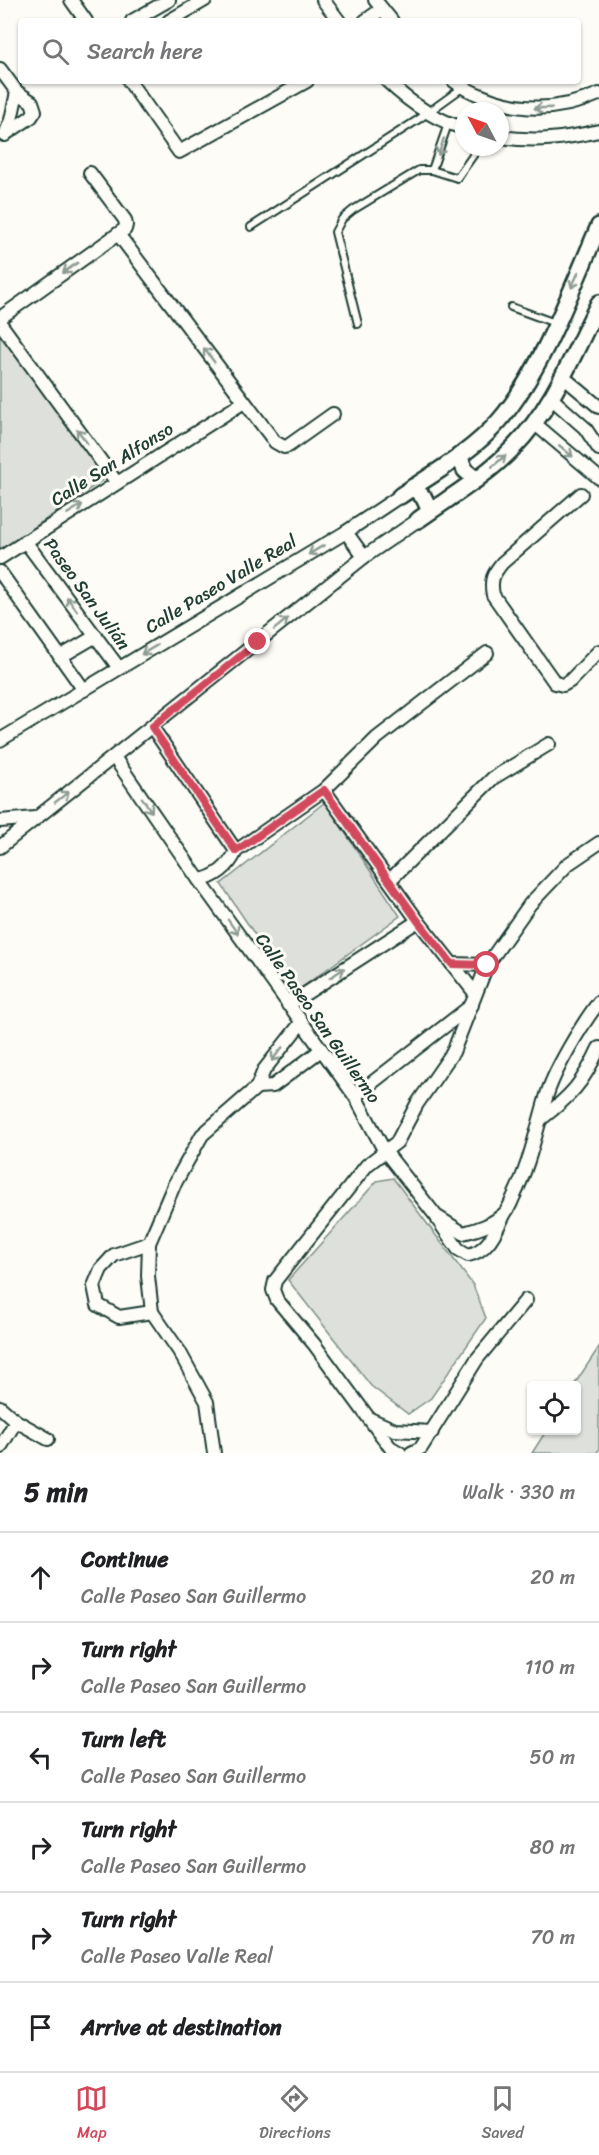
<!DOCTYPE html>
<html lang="en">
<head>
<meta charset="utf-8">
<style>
  :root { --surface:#fff; --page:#f2f2f2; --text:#202124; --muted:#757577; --line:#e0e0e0; --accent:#d1495b }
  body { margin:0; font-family:Sriracha,sans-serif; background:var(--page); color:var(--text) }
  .controls { position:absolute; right:18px; bottom:18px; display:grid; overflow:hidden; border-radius:6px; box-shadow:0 2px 4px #0004 }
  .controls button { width:54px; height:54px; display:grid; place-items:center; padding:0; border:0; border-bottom:2px solid var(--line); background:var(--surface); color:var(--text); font:30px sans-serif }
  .compass { position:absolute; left:455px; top:102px; width:54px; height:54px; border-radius:50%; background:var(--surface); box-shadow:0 2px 4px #0004; rotate:311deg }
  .stop { position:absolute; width:18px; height:18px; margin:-14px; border:4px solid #d1495b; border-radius:50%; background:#fff }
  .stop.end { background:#d1495b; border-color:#fff; box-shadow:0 2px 6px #0008 }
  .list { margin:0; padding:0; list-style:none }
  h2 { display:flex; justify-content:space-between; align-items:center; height:78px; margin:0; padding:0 24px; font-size:26px }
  h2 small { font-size:20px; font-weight:400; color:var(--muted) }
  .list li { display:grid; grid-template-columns:39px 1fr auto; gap:18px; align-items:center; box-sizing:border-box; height:90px; padding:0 24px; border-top:2px solid var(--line) }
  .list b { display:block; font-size:22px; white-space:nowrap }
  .list p { margin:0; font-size:20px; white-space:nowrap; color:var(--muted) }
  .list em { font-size:20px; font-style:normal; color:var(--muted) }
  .icon { flex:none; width:33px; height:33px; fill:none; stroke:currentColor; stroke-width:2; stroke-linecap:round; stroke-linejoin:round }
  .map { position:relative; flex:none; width:599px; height:1453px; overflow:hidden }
  .search { position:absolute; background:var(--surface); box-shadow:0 2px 4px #0004; left:18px; right:18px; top:18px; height:66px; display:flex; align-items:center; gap:15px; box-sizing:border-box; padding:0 21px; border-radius:6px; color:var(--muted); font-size:22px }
  .sheet { height:618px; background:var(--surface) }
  nav { display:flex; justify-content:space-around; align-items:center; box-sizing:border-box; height:84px; border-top:2px solid var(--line); background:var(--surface); font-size:16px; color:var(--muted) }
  nav a { display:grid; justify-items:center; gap:3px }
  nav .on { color:var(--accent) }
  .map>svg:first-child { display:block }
  .green { fill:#dde0db; stroke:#7e8e88; stroke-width:1.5 }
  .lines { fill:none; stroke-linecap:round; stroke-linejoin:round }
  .service-casing { stroke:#1f3d34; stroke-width:10 }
  .minor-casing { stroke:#1f3d34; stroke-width:16 }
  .tertiary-casing { stroke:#1f3d34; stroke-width:20 }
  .service { stroke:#fdfcf7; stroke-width:6 }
  .minor { stroke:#fdfcf7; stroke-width:12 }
  .tertiary { stroke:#fdfcf7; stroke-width:15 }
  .oneway { stroke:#8e9c96 }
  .route { stroke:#d1495b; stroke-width:8 }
  .labels { text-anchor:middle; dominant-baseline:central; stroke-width:6; stroke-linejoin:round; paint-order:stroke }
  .street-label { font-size:18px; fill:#1f3d34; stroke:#fdfcf7 }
</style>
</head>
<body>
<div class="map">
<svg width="599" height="1453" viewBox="0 0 599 1453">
  <rect width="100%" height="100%" fill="#fdfcf7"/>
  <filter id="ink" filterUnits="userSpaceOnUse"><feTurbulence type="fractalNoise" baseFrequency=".0167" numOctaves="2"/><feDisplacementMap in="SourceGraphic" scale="12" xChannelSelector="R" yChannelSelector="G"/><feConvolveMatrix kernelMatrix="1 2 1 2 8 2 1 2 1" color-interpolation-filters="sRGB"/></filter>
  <g filter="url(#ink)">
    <g class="green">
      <polygon points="0,333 107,477 0,551"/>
      <polygon points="325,802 400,916 294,993 221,884"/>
      <polygon points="393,1178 473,1285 486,1318 431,1398 408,1414 371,1386 288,1280 377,1181"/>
      <polygon points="599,1347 599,1450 596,1453 532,1453 546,1431 576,1430 576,1386 574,1385"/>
    </g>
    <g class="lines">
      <defs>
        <g id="service">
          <polyline points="432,170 448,124"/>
          <polyline points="251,227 419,119 462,88"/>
          <polyline points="511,307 555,323"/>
          <polyline points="358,324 335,232 342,219 353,210 419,170 432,170 457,178 479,147"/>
        </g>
        <g id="minor">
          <polyline points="71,0 86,21"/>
          <polyline points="323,0 339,21"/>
          <polyline points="375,0 392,21"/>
          <polyline points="132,21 169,0"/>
          <polyline points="169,21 205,0"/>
          <polyline points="365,21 382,9"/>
          <polyline points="0,69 17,92 11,120 5,135"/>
          <polyline points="129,81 179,152 307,81"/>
          <path d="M387 81C410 103 434 120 464 128"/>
          <path d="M454 81C463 88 472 92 482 96 522 113 560 111 599 94"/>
          <polyline points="4,135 31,117 35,111 32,102 17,92"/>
          <path d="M500 137C536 142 563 139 599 131"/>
          <polyline points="118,234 275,442 284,447 288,446 333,414"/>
          <polyline points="0,318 125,229 126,225 125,220 90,173"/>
          <polyline points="0,323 117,483"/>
          <polyline points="562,376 599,407"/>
          <polyline points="551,398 585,428 599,449"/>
          <polyline points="534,423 599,478"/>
          <path d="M581 494 502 563C493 574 490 580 493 595L555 683 563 685 570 681 599 651"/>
          <polyline points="346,532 364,557"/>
          <polyline points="25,541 119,668"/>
          <polyline points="0,558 244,402"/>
          <polyline points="0,572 84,690"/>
          <polyline points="60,657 96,636"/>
          <polyline points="152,727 236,851"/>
          <polyline points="0,740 346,532 400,496"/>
          <path d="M114 757 199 880 355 1096 384 1150 436 1216 463 1233C479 1229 492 1225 504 1214 508 1210 511 1203 513 1198 529 1166 536 1132 546 1098 553 1072 582 1024 599 1002"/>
          <polyline points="324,790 418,921 475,993"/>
          <polyline points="0,821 35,818"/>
          <polyline points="0,847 364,557 418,520"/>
          <path d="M199 880C215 878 229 867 236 851L324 790 377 738 487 653"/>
          <polyline points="390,880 493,778 549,744"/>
          <polyline points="452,964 487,965"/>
          <polyline points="288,1005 418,921"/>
          <polyline points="257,1087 273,1086 321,1050"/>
          <polyline points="355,1096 472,1005"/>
          <path d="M541 1119C571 1096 583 1083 599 1048"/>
          <path d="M438 1220 458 1249 468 1255C488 1251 495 1232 504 1215"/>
          <polyline points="149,1243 114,1255 101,1269 94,1286 98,1305 119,1317 152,1312"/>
          <polyline points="0,1407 16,1421 48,1439"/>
          <polyline points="370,1419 395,1430 432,1432"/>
          <polyline points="0,1448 16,1421"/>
          <polyline points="214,1453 207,1402 179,1351 152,1312 148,1276 149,1243 174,1185 202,1135 257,1087 264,1070 301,1023"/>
          <polyline points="400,1453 390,1447 314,1344 277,1300 273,1290 275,1281 367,1165 397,1142 417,1104 453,1052 487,965 530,904 568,864 599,843"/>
          <polyline points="411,1453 421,1448 477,1359 526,1300"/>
        </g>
        <g id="tertiary">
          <polyline points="459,456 465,470 476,480"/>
          <polyline points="413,487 424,498 430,511"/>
          <path d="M400 496C434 473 472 452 499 421 542 371 572 288 599 226"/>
          <path d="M418 520C450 497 485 477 513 448 553 408 574 352 599 303"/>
        </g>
      </defs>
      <use href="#service" class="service-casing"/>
      <use href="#minor" class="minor-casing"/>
      <use href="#tertiary" class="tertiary-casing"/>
      <use href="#service" class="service"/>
      <use href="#minor" class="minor"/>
      <use href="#tertiary" class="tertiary"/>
    </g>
    <defs><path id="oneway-shaft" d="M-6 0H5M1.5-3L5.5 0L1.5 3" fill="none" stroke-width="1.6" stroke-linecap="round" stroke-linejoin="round" transform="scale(1.5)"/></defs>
    <g class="oneway">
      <use href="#oneway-shaft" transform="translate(543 108) rotate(178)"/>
      <use href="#oneway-shaft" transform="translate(441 147) rotate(108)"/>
      <use href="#oneway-shaft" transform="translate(70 268) rotate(145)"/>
      <use href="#oneway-shaft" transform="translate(575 280) rotate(114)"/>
      <use href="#oneway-shaft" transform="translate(209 355) rotate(-127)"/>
      <use href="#oneway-shaft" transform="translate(82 436) rotate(-126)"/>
      <use href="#oneway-shaft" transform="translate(566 451) rotate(40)"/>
      <use href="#oneway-shaft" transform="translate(499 461) rotate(-40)"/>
      <use href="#oneway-shaft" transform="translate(75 509) rotate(-32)"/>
      <use href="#oneway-shaft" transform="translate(316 550) rotate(149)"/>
      <use href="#oneway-shaft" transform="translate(72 604) rotate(-126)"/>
      <use href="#oneway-shaft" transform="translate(281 624) rotate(-39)"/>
      <use href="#oneway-shaft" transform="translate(149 650) rotate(149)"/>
      <use href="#oneway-shaft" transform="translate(62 797) rotate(-38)"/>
      <use href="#oneway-shaft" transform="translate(147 805) rotate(55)"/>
      <use href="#oneway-shaft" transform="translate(233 927) rotate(55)"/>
      <use href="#oneway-shaft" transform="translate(337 973) rotate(-33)"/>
      <use href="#oneway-shaft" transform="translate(277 1054) rotate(128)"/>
    </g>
  </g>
  <g class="lines" filter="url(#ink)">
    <polyline class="route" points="258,642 152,727 236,851 324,790 418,921 452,964 487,965"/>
  </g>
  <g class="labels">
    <g class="street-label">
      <text transform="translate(112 464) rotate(-32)">Calle San Alfonso</text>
      <text transform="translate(221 584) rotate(-31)">Calle Paseo Valle Real</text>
      <text transform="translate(87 594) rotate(54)">Paseo San Julián</text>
      <text transform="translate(318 1018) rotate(55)">Calle Paseo San Guillermo</text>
    </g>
  </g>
</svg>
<div class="controls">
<button><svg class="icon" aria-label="locate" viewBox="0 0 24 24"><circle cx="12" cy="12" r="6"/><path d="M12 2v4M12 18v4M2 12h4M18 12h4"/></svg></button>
</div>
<svg class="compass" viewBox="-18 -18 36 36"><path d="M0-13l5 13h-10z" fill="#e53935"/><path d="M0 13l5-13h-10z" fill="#757577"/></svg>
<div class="stop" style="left:487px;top:965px"></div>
<div class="stop end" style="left:258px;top:642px"></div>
<div class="search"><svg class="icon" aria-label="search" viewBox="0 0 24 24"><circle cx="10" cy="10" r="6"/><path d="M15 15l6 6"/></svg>Search here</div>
</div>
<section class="sheet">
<h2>5 min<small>Walk · 330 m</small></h2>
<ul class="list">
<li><svg class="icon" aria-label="ahead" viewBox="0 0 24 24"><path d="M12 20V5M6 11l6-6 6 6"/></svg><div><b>Continue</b><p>Calle Paseo San Guillermo</p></div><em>20 m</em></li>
<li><svg class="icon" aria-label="right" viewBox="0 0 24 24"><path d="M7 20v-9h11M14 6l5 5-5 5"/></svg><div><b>Turn right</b><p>Calle Paseo San Guillermo</p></div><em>110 m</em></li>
<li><svg class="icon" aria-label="left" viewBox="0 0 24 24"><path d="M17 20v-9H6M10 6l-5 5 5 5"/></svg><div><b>Turn left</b><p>Calle Paseo San Guillermo</p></div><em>50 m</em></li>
<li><svg class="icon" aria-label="right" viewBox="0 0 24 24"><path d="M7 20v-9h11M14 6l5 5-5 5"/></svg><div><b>Turn right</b><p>Calle Paseo San Guillermo</p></div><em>80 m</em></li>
<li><svg class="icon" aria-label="right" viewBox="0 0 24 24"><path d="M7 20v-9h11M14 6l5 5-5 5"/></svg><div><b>Turn right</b><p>Calle Paseo Valle Real</p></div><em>70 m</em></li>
<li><svg class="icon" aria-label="arrive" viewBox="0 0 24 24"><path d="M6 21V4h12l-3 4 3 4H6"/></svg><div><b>Arrive at destination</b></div></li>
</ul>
</section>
<nav>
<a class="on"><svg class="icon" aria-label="map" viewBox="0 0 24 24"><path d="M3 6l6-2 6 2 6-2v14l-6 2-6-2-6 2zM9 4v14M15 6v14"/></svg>Map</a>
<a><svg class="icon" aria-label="directions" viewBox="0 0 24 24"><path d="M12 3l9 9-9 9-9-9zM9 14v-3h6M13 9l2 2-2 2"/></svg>Directions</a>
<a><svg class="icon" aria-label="saved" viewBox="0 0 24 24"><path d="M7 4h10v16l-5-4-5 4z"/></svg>Saved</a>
</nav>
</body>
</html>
